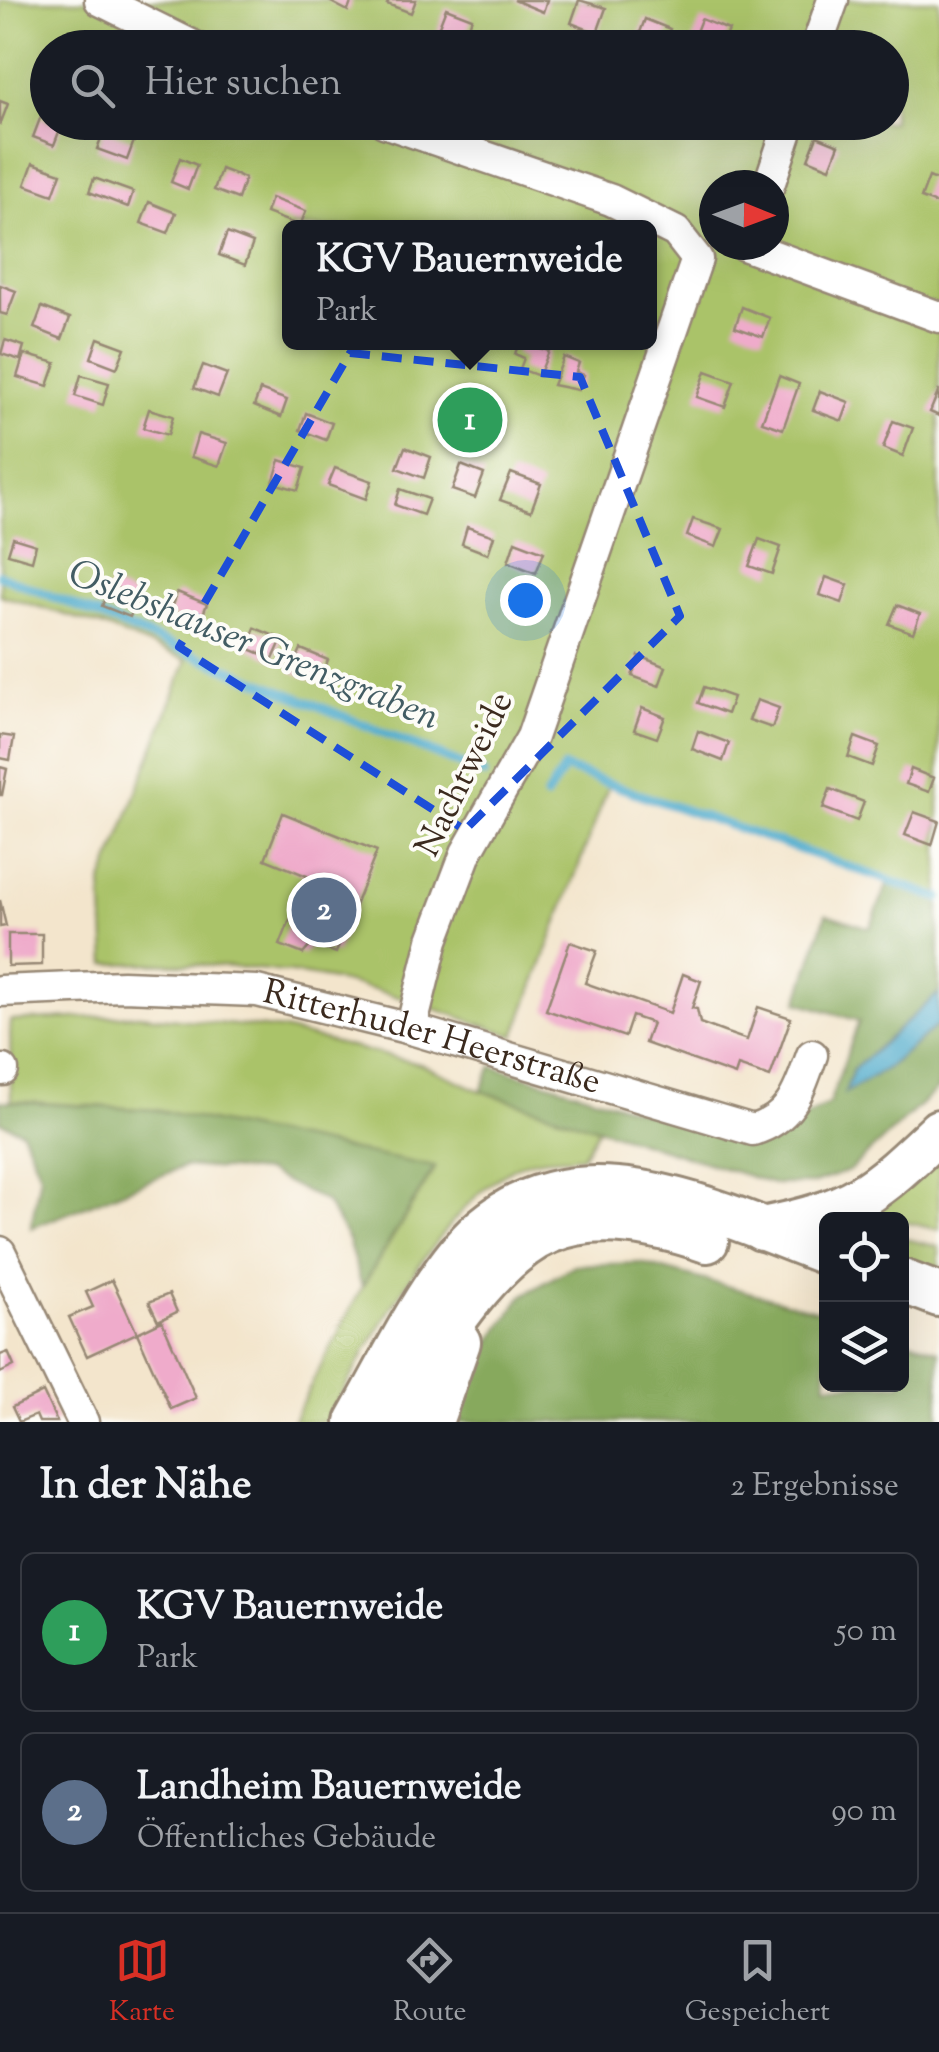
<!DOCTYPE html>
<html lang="de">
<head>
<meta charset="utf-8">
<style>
  :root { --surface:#171b24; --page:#242831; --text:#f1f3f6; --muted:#9ea1a6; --line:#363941; --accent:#d93025 }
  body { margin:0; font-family:"Sorts Mill Goudy",serif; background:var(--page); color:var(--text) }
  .controls { position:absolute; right:30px; bottom:30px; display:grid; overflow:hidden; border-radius:15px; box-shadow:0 10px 40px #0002 }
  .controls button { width:90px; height:90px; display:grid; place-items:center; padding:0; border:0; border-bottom:2px solid var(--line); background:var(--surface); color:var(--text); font:50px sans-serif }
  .compass { position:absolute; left:699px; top:170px; width:90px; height:90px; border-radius:50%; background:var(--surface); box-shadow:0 10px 40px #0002; rotate:91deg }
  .you { position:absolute; left:525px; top:600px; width:35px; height:35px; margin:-25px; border:8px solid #fff; border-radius:50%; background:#1a73e8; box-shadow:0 0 0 15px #1a73e833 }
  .badge { display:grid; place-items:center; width:65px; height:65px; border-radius:50%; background:var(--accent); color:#fff; font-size:32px; font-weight:700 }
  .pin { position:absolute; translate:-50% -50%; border:5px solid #fff; box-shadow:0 2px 10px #0006 }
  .popup { position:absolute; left:282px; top:220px; width:375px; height:130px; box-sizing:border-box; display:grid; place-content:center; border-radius:15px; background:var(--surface); filter:drop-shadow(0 2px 8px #0005); font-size:32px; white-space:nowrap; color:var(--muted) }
  .popup b { font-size:38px; color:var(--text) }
  .popup::after { content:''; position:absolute; left:50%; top:100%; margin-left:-20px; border:20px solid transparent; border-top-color:var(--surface) }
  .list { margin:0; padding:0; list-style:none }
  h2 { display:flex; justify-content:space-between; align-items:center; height:130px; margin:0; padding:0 40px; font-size:42px }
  h2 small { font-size:32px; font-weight:400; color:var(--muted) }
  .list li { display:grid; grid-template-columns:65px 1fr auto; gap:30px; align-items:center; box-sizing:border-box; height:160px; margin:0 20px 20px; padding:0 20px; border:2px solid var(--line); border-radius:15px }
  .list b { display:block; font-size:38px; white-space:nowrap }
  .list p { margin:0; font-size:32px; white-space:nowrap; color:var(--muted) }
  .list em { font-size:32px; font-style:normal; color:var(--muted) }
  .icon { flex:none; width:55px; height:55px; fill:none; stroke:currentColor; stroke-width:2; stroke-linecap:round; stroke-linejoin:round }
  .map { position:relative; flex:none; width:939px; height:1422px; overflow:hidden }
  .search { position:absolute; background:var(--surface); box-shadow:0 10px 40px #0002; left:30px; right:30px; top:30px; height:110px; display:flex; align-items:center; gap:25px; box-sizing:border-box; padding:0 35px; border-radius:55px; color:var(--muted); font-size:38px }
  .sheet { height:490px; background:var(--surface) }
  nav { display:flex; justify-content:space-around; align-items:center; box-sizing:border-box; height:140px; border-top:2px solid var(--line); background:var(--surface); font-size:28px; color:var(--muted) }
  nav a { display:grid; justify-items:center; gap:5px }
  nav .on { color:var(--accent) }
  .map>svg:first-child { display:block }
  .green { fill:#aac369; stroke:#727644; stroke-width:2.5; fill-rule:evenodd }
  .forest { fill:#87a95d; stroke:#616a3e; stroke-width:2.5 }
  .water { fill:#4eaacc; stroke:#446a75; stroke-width:2.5 }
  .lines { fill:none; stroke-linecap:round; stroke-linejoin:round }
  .stream { stroke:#4eaacc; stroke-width:9 }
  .building { fill:#efabcb }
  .minor-casing { stroke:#978875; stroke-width:35 }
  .highway-casing { stroke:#978875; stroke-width:48 }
  .minor { stroke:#fff; stroke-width:30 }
  .highway { stroke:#fff; stroke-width:42 }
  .marked { fill:none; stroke:#1d4ed8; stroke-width:8; stroke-dasharray:20 12; stroke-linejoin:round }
  .labels { text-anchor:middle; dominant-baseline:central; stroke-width:8; stroke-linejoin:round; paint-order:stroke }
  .street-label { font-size:35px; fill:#3b2a1e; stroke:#fdfcf7 }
  .water-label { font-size:38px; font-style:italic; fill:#435d64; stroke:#fdfcf7 }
</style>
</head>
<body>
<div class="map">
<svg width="939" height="1422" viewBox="0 0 939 1422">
  <rect width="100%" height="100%" fill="#fdfcf7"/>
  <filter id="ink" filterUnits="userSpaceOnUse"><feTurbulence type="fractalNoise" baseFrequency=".01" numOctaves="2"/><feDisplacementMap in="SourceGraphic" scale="20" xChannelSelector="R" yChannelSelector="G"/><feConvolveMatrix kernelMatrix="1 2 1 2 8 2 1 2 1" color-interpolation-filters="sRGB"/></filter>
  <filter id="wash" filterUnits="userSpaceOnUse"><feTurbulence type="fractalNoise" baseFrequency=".0048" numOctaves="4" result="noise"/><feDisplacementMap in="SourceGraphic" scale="40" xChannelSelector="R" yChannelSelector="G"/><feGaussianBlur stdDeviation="2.25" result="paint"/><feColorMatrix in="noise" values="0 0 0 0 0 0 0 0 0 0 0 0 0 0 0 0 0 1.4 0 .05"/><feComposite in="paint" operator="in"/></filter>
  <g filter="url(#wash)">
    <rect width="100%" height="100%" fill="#f3e5cc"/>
    <g class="green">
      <path d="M0 0H939V901L610 782 515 1036C445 1013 373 984 299 974 235 965 171 962 106 964L102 884 187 660 102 626 0 595ZM48 48H892V122H48ZM714 185H774V245H714ZM290 228H650V342H290Z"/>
      <path d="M139 1015 283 1030 420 1064 481 1091 599 1128 582 1156C567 1158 550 1157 535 1160 453 1179 366 1352 326 1422H292L362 1287 435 1168 156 1110 11 1101 10 1021Z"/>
      <polygon points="939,1154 939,1230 865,1213"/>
      <polygon points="902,1238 939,1247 939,1280 902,1269"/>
    </g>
    <g class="forest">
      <polygon points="888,883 939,901 939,993 853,1070 887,1068 939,1024 939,1088 849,1171 812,1184 773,1184 481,1091 492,1066 753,1145 829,1104 859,1021 798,1002 826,914 870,928"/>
      <polygon points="0,1101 156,1110 435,1167 362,1287 348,1240 326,1202 266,1172 185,1166 31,1228 40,1174 22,1131 0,1122"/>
      <polygon points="641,1263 826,1313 826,1384 902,1384 902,1338 939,1351 939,1422 454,1422 480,1357 522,1296 575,1265"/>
    </g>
    <polygon class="water" points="939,993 939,1024 887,1068 845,1093 853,1070"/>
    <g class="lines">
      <g class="stream">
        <polyline points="0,575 484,774"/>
        <polyline points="546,797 564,768 939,898"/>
      </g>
    </g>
    <g id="blocks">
      <g class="building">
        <polygon points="327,0 352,0 348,11"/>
        <polygon points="389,0 416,0 411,13 387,4"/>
        <polygon points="514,0 547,0 543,12"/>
        <polygon points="579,0 606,8 597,33 571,23"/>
        <polygon points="446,8 472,18 463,41 437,31"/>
        <polygon points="645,19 670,29 663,48 635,46"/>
        <polygon points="701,19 729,30 722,48 692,42"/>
        <polygon points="0,101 8,104 0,125"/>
        <polygon points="41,116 48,122 62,124 54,145 33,137"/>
        <polygon points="726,122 757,122 752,133"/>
        <polygon points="104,130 134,141 127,160 97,149"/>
        <polygon points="817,136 839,145 830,168 808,159"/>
        <polygon points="180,158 197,165 188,189 171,182"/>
        <polygon points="33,163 61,173 53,195 25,185"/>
        <polygon points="221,169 245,178 238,199 214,190"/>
        <polygon points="929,177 939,181 939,205 921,198"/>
        <polygon points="94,178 133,192 128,207 89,192"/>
        <polygon points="271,198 306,211 300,226 266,213"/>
        <polygon points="149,202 176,213 168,233 141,223"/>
        <polygon points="227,233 253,243 245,265 219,255"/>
        <polygon points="0,285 16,291 7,315 0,313"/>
        <polygon points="42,307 70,318 62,339 34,328"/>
        <polygon points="742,307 770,318 763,337 735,327"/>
        <polygon points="98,338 125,348 117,368 91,358"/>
        <polygon points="5,340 24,346 20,360 1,354"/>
        <polygon points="519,342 549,351 539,376 520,369 524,358 515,354"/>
        <polygon points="24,354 56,363 48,386 17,377"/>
        <polygon points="564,357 579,363 576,372 584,375 578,390 553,385"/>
        <polygon points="203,365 227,374 218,397 194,388"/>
        <polygon points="706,371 734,381 725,407 697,397"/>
        <polygon points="81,375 109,383 103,405 75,396"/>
        <polygon points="779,376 799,384 783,429 762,422"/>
        <polygon points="260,390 287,400 281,417 254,406"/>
        <polygon points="939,390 939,416 930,412"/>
        <polygon points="820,391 849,402 842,421 813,410"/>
        <polygon points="149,409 173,416 168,435 143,428"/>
        <polygon points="306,413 332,423 326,440 300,430"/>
        <polygon points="893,421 913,428 903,456 883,448"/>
        <polygon points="198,434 227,443 219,466 191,457"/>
        <polygon points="405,447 431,457 424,478 397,468"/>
        <polygon points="280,460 305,468 298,490 273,483"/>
        <polygon points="461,465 484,474 475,498 452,490"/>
        <polygon points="335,468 372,481 366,499 328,485"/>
        <polygon points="511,473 541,484 531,511 500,500"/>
        <polygon points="400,489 429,499 423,515 395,505"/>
        <polygon points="693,519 723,529 716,547 687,536"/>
        <polygon points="467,527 494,536 488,554 462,544"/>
        <polygon points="13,538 36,545 32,561 8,554"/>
        <polygon points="759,539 781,547 772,574 749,566"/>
        <polygon points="515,541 544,552 536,573 508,562"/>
        <polygon points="826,577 848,585 842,603 820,595"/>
        <polygon points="110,585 138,597 130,617 102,606"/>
        <polygon points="177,592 207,604 198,627 168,615"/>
        <polygon points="897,605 920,614 913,633 889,624"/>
        <polygon points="255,628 282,639 273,659 247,648"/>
        <polygon points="301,649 328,660 319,683 291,671"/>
        <polygon points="639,656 666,667 659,686 632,676"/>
        <polygon points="704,687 733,697 727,714 698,703"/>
        <polygon points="757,700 779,708 772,728 749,720"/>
        <polygon points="642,708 665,717 657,738 634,730"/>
        <polygon points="698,731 729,743 723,761 692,749"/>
        <polygon points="0,735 14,737 10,760 0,758"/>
        <polygon points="855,737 879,746 872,766 848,757"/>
        <polygon points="0,767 7,769 2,795 0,795"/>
        <polygon points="911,769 934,778 929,792 906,784"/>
        <polygon points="830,789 864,802 857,821 823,808"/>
        <polygon points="914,812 939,821 932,845 905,835"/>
        <polygon points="283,813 377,851 336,953 312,944 303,954 280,945 307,876 265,859"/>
        <polygon points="0,900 6,926 0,927"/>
        <polygon points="8,934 42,934 42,965 8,966"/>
        <polygon points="570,942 597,951 585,983 670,1013 683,974 701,981 692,1008 697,1009 700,1023 724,1032 747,1040 758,1007 791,1018 770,1077 738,1066 735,1075 645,1043 652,1023 632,1016 625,1037 546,1010"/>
        <polygon points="112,1280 137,1333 87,1356 69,1317 93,1307 86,1292"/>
        <polygon points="169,1294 177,1312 158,1321 149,1302"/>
        <polygon points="162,1321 196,1398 171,1409 137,1333"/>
        <polygon points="8,1352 14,1366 0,1373 0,1355"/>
        <polygon points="43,1392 57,1422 39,1422 36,1415 19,1422 12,1407"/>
      </g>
    </g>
  </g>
  <g filter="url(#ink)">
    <use href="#blocks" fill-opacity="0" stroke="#978875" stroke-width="2.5"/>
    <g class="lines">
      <defs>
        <g id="minor">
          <polyline points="100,0 197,48"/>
          <polyline points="816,48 833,0"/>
          <polyline points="384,122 611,200 676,232 697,259 532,737 466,853 433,940 411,1029"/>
          <polyline points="769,185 790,122"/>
          <polyline points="744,245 939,317"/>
          <path id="s1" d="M0 991 123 986 257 991 411 1029 753 1130C792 1118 799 1091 812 1055"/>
          <polyline points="0,1070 3,1070"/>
          <polyline points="0,1252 83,1422"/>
        </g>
        <g id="highway">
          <path d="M762 1229C854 1211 873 1194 939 1131"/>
          <polyline points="902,1281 939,1295"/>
          <path d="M357 1422C389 1366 419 1302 460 1252 559 1133 707 1208 826 1253"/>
          <path d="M387 1422C426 1364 483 1260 549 1232 597 1211 660 1225 707 1241"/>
          <polyline points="431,1422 459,1342"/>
        </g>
      </defs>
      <use href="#minor" class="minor-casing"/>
      <use href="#highway" class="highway-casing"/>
      <use href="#minor" class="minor"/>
      <use href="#highway" class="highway"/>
    </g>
  </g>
  <path class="marked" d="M350 353 580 377 680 616 465 830 179 647Z"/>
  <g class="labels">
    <g class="street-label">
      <text transform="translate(466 775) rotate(-64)">Nachtweide</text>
      <text stroke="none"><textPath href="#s1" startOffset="438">Ritterhuder Heerstraße</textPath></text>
    </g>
    <g class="water-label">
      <text transform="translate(253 647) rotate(22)">Oslebshauser Grenzgraben</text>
    </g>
  </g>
</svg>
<div class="controls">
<button><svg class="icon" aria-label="locate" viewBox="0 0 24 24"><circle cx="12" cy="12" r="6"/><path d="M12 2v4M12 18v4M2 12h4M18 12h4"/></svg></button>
<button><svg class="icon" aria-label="layers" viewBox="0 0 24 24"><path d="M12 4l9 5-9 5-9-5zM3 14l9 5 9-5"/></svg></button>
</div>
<svg class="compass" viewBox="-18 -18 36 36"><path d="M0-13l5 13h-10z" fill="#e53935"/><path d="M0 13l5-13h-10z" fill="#9ea1a6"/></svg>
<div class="you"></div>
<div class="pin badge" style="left:470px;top:420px;background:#2e9e5b">1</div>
<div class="popup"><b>KGV Bauernweide</b>Park</div>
<div class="pin badge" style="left:324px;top:910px;background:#5c6f8a">2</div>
<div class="search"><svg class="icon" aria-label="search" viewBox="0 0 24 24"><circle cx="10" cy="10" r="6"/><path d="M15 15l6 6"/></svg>Hier suchen</div>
</div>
<section class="sheet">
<h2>In der Nähe<small>2 Ergebnisse</small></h2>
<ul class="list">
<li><span class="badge" style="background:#2e9e5b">1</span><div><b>KGV Bauernweide</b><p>Park</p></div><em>50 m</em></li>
<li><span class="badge" style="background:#5c6f8a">2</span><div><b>Landheim Bauernweide</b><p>Öffentliches Gebäude</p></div><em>90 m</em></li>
</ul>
</section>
<nav>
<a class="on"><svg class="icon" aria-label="map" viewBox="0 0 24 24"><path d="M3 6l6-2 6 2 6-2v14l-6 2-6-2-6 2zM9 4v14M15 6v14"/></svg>Karte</a>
<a><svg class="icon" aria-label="directions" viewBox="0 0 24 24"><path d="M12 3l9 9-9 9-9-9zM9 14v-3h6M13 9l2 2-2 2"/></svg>Route</a>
<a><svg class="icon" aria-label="saved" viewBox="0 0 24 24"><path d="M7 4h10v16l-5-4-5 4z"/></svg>Gespeichert</a>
</nav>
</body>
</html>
